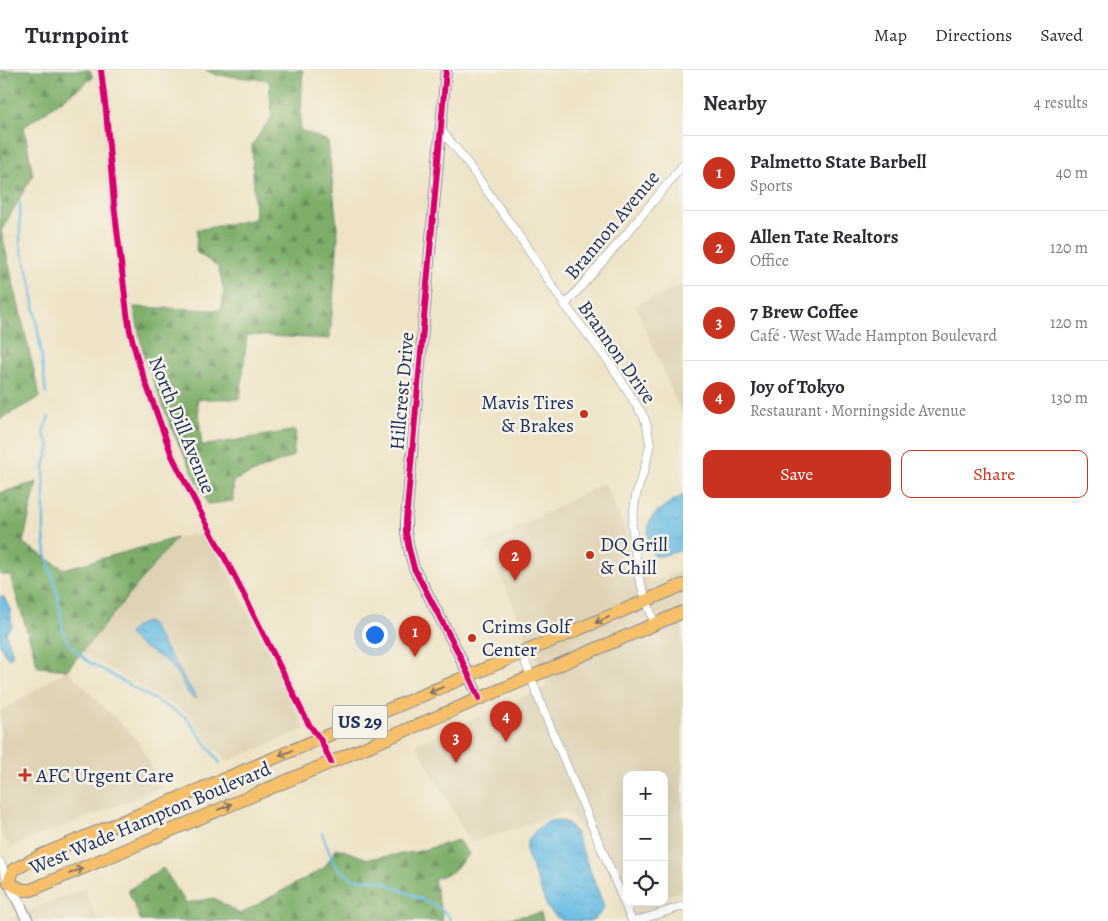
<!DOCTYPE html>
<html lang="en">
<head>
<meta charset="utf-8">
<style>
  :root { --surface:#fff; --page:#f7f7f7; --text:#2b2b33; --muted:#7c7c81; --line:#e1e1e2; --accent:#c8321e }
  body { margin:0; font-family:Alegreya,serif; background:var(--page); color:var(--text) }
  .controls { position:absolute; right:15px; bottom:15px; display:grid; overflow:hidden; border-radius:10px; box-shadow:0 5px 20px #0002 }
  .controls button { width:45px; height:45px; display:grid; place-items:center; padding:0; border:0; border-bottom:1px solid var(--line); background:var(--surface); color:var(--text); font:25px sans-serif }
  .you { position:absolute; left:374px; top:564px; width:18px; height:18px; margin:-12px; border:4px solid #fff; border-radius:50%; background:#1a73e8; box-shadow:0 0 0 8px #1a73e833 }
  .badge { display:grid; place-items:center; width:32px; height:32px; border-radius:50%; background:var(--accent); color:#fff; font-size:16px; font-weight:700 }
  .pin { position:absolute; translate:-50% -41px; filter:drop-shadow(0 1px 2px #0008) }
  .pin::after { content:''; position:absolute; top:26px; width:18px; height:15px; background:inherit; clip-path:polygon(0 0,100% 0,50% 100%) }
  .list { margin:0; padding:0; list-style:none }
  h2 { display:flex; justify-content:space-between; align-items:center; height:65px; margin:0; padding:0 20px; font-size:21px }
  h2 small { font-size:16px; font-weight:400; color:var(--muted) }
  .list li { display:grid; grid-template-columns:32px 1fr auto; gap:15px; align-items:center; box-sizing:border-box; height:75px; padding:0 20px; border-top:1px solid var(--line) }
  .list b { display:block; font-size:19px; white-space:nowrap }
  .list p { margin:0; font-size:16px; white-space:nowrap; color:var(--muted) }
  .list em { font-size:16px; font-style:normal; color:var(--muted) }
  .actions { display:flex; gap:10px; padding:15px 20px }
  .actions a { flex:1; padding:11px 0; border:1px solid var(--accent); border-radius:10px; text-align:center; font-size:18px; color:var(--accent) }
  .actions .main { background:var(--accent); color:#fff }
  .icon { flex:none; width:28px; height:28px; fill:none; stroke:currentColor; stroke-width:2; stroke-linecap:round; stroke-linejoin:round }
  .map { position:relative; flex:none; width:683px; height:851px; overflow:hidden }
  header { display:flex; align-items:center; gap:30px; box-sizing:border-box; height:70px; padding:0 25px; background:var(--surface); border-bottom:1px solid var(--line) }
  header strong { font-size:24px }
  nav { display:flex; gap:28px; margin-inline-start:auto; font-size:18px }
  main { display:flex }
  aside { flex:1; background:var(--surface) }
  .map>svg:first-child { display:block }
  .built { fill:#dfd3b6 }
  .forest { fill:url(#forest-firs); stroke:#4c6e63 }
  .water { fill:url(#water-ripples); stroke:#4076a0 }
  .lines { fill:none; stroke-linecap:round; stroke-linejoin:round }
  .stream { stroke:#66bce3; stroke-width:2.5 }
  .minor-casing { stroke:#848992; stroke-width:9 }
  .tertiary-casing { stroke:#848992; stroke-width:12 }
  .primary-casing { stroke:#848992; stroke-width:14 }
  .minor { stroke:#fff; stroke-width:8 }
  .tertiary { stroke:#fff; stroke-width:10 }
  .primary { stroke:#f6c06b; stroke-width:12 }
  .cycleway-casing { stroke:#f7f3e8; stroke-width:9 }
  .cycleway { stroke:#d6006c; stroke-width:6 }
  .oneway { stroke:#7e7064 }
  .poi-dot { fill:#c8321e; stroke:#f7f3e8; stroke-width:2 }
  .labels { text-anchor:middle; dominant-baseline:central; stroke-width:5; stroke-linejoin:round; paint-order:stroke }
  .shield { fill:#f7f3e8; stroke:#5d6a87; stroke-width:1 }
  .shield-label { font-size:19px; font-weight:bold; fill:#1b2f5e }
  .street-label { font-size:20px; fill:#1b2f5e; stroke:#f7f3e8 }
  .poi-label { font-size:20px; fill:#1b2f5e; stroke:#f7f3e8; text-anchor:start }
</style>
</head>
<body>
<header>
<strong>Turnpoint</strong>
<nav><a>Map</a><a>Directions</a><a>Saved</a></nav>
</header>
<main>
<div class="map">
<svg width="683" height="851" viewBox="0 0 683 851">
  <defs>
    <pattern id="forest-firs" width="22" height="20" patternUnits="userSpaceOnUse" patternTransform="scale(1.25)"><rect width="22" height="20" fill="#7dad68"/><path d="M5 1l3.5 6h-7zM16 11l3.5 6h-7z" fill="#668d59"/></pattern>
    <pattern id="water-ripples" width="26" height="14" patternUnits="userSpaceOnUse" patternTransform="scale(1.25)"><rect width="26" height="14" fill="#66bce3"/><path d="M2 4q2-2 4 0t4 0M15 11q2-2 4 0t4 0" fill="none" stroke="#5399bb"/></pattern>
  </defs>
  <rect width="100%" height="100%" fill="#f7f3e8"/>
  <filter id="ink" filterUnits="userSpaceOnUse"><feTurbulence type="fractalNoise" baseFrequency=".02" numOctaves="2"/><feDisplacementMap in="SourceGraphic" scale="10" xChannelSelector="R" yChannelSelector="G"/><feConvolveMatrix kernelMatrix="1 2 1 2 8 2 1 2 1" color-interpolation-filters="sRGB"/></filter>
  <filter id="wash" filterUnits="userSpaceOnUse"><feTurbulence type="fractalNoise" baseFrequency=".0096" numOctaves="4" result="noise"/><feDisplacementMap in="SourceGraphic" scale="20" xChannelSelector="R" yChannelSelector="G"/><feGaussianBlur stdDeviation="1.12" result="paint"/><feColorMatrix in="noise" values="0 0 0 0 0 0 0 0 0 0 0 0 0 0 0 0 0 1.4 0 .05"/><feComposite in="paint" operator="in"/></filter>
  <g filter="url(#wash)">
    <rect width="100%" height="100%" fill="#eee3c6"/>
    <g class="built">
      <polygon points="683,215 683,346 635,235"/>
      <polygon points="604,413 651,513 683,499 683,821 664,826 664,705 627,705 627,820 567,741 471,773 416,674 547,616 487,473"/>
      <polygon points="193,465 207,466 232,508 305,659 228,691 209,673 190,645 81,582 176,468"/>
      <polygon points="67,600 138,671 162,718 11,777 0,763 0,642"/>
      <polygon points="84,818 98,851 4,851"/>
    </g>
    <g class="forest">
      <polygon points="0,0 90,0 93,8 24,57 33,105 1,161 40,327 0,349"/>
      <polygon points="205,0 303,0 300,60 328,71 338,167 330,269 247,265 240,329 197,329 202,376 296,360 293,386 233,411 233,431 208,434 173,362 144,287 134,237 221,240 224,221 218,197 196,182 197,160 255,149 252,75 272,46 269,10 216,5"/>
      <polygon points="37,412 23,473 64,499 176,468 67,600 38,597 10,505 0,505 0,423"/>
      <polygon points="458,770 469,784 452,802 434,809 443,851 141,851 128,820 163,798 186,833 214,828 240,844 324,798 337,778 368,789 416,782"/>
      <polygon points="541,843 543,851 490,851"/>
    </g>
    <g class="water">
      <path d="M683 425V480L661 486H655C649 481 648 476 648 468 648 463 648 454 651 449 657 439 673 431 683 425Z"/>
      <path d="M0 526 4 527 10 540 12 556 6 562C7 571 12 577 13 585L10 588 6 586 0 574Z"/>
      <path d="M147 552 151 555 196 627V629C187 626 186 618 182 611 178 604 172 597 167 592 157 582 133 576 129 563 134 557 139 554 147 552Z"/>
      <polygon points="558,750 568,753 575,762 604,836 602,842 595,848 589,851 560,850 548,839 526,781 527,772 536,760 546,752"/>
    </g>
    <g class="lines">
      <g class="stream">
        <polyline points="20,133 20,175 31,214 42,289 46,324"/>
        <polyline points="49,347 43,362 50,377 44,396 44,466 46,484 58,525 60,543 63,560 67,571 78,583 89,592 187,648 220,693"/>
        <polyline points="322,763 335,796 353,809 379,810 434,835 447,844 451,851"/>
      </g>
    </g>
  </g>
  <g filter="url(#ink)">
    <g class="lines">
      <defs>
        <g id="minor">
          <polyline points="101,0 106,41 114,134 127,243 130,261 138,291 172,386 205,451 235,507 308,653 320,669 331,692"/>
          <polyline points="441,60 463,87 517,163 565,235 610,293 644,347 647,356 650,374 645,397 636,425 632,455 638,505 655,555"/>
          <polyline points="565,235 623,168 683,95"/>
          <polyline points="522,583 542,637 632,851"/>
          <polyline points="0,792 9,813"/>
          <polyline points="636,851 683,836"/>
        </g>
        <g id="tertiary">
          <polyline points="446,0 406,451 406,462 409,479 414,498 457,580 479,628"/>
          <polyline points="9,813 28,851"/>
        </g>
        <g id="primary">
          <polyline points="9,813 13,800 42,785 246,700 683,515"/>
          <polyline points="9,813 23,820 31,820 683,542"/>
        </g>
      </defs>
      <use href="#minor" class="minor-casing"/>
      <use href="#tertiary" class="tertiary-casing"/>
      <use href="#primary" class="primary-casing"/>
      <use href="#minor" class="minor"/>
      <use href="#tertiary" class="tertiary"/>
      <use href="#primary" class="primary"/>
      <defs>
        <g id="cycleway">
          <polyline points="101,0 106,41 114,134 127,243 130,261 138,291 172,386 205,451 235,507 308,653 320,669 331,692"/>
          <polyline points="446,0 406,451 406,462 409,479 414,498 457,580 479,628"/>
        </g>
      </defs>
      <use href="#cycleway" class="cycleway-casing"/>
      <use href="#cycleway" class="cycleway"/>
    </g>
    <defs><path id="oneway-shaft" d="M-6 0H5M1.5-3L5.5 0L1.5 3" fill="none" stroke-width="1.6" stroke-linecap="round" stroke-linejoin="round" transform="scale(1.25)"/></defs>
    <g class="oneway">
      <use href="#oneway-shaft" transform="translate(602 550) rotate(157)"/>
      <use href="#oneway-shaft" transform="translate(436 620) rotate(157)"/>
      <use href="#oneway-shaft" transform="translate(286 683) rotate(157)"/>
      <use href="#oneway-shaft" transform="translate(225 737) rotate(-23)"/>
      <use href="#oneway-shaft" transform="translate(76 801) rotate(-23)"/>
    </g>
  </g>
  <g class="poi-dot">
    <circle cx="584" cy="344" r="5"/>
    <circle cx="590" cy="485" r="5"/>
    <circle cx="472" cy="568" r="5"/>
    <path d="M22.5 697.5h5v5h5v5h-5v5h-5v-5h-5v-5h5z"/>
  </g>
  <g class="labels">
    <rect class="shield" x="332.5" y="635.5" width="55" height="33" rx="4"/>
    <g class="shield-label">
      <text x="360" y="652">US 29</text>
    </g>
    <g class="street-label">
      <text transform="translate(612 155) rotate(-50)">Brannon Avenue</text>
      <text transform="translate(617 282) rotate(55)">Brannon Drive</text>
      <text transform="translate(402 321) rotate(-85)">Hillcrest Drive</text>
      <text transform="translate(182 355) rotate(68)">North Dill Avenue</text>
      <text transform="translate(150 748) rotate(-23)">West Wade Hampton Boulevard</text>
    </g>
    <g class="poi-label">
      <text x="574" y="332" text-anchor="end">Mavis Tires<tspan x="574" dy="23">&amp; Brakes</tspan></text>
      <text x="600" y="474">DQ Grill<tspan x="600" dy="23">&amp; Chill</tspan></text>
      <text x="482" y="556">Crims Golf<tspan x="482" dy="23">Center</tspan></text>
      <text x="36" y="705">AFC Urgent Care</text>
    </g>
  </g>
</svg>
<div class="controls">
<button>+</button>
<button>−</button>
<button><svg class="icon" aria-label="locate" viewBox="0 0 24 24"><circle cx="12" cy="12" r="6"/><path d="M12 2v4M12 18v4M2 12h4M18 12h4"/></svg></button>
</div>
<div class="you"></div>
<div class="pin badge" style="left:415px;top:587px">1</div>
<div class="pin badge" style="left:515px;top:511px">2</div>
<div class="pin badge" style="left:456px;top:693px">3</div>
<div class="pin badge" style="left:506px;top:672px">4</div>
</div>
<aside>
<h2>Nearby<small>4 results</small></h2>
<ul class="list">
<li><span class="badge">1</span><div><b>Palmetto State Barbell</b><p>Sports</p></div><em>40 m</em></li>
<li><span class="badge">2</span><div><b>Allen Tate Realtors</b><p>Office</p></div><em>120 m</em></li>
<li><span class="badge">3</span><div><b>7 Brew Coffee</b><p>Café · West Wade Hampton Boulevard</p></div><em>120 m</em></li>
<li><span class="badge">4</span><div><b>Joy of Tokyo</b><p>Restaurant · Morningside Avenue</p></div><em>130 m</em></li>
</ul>
<div class="actions"><a class="main">Save</a><a>Share</a></div>
</aside>
</main>
</body>
</html>
